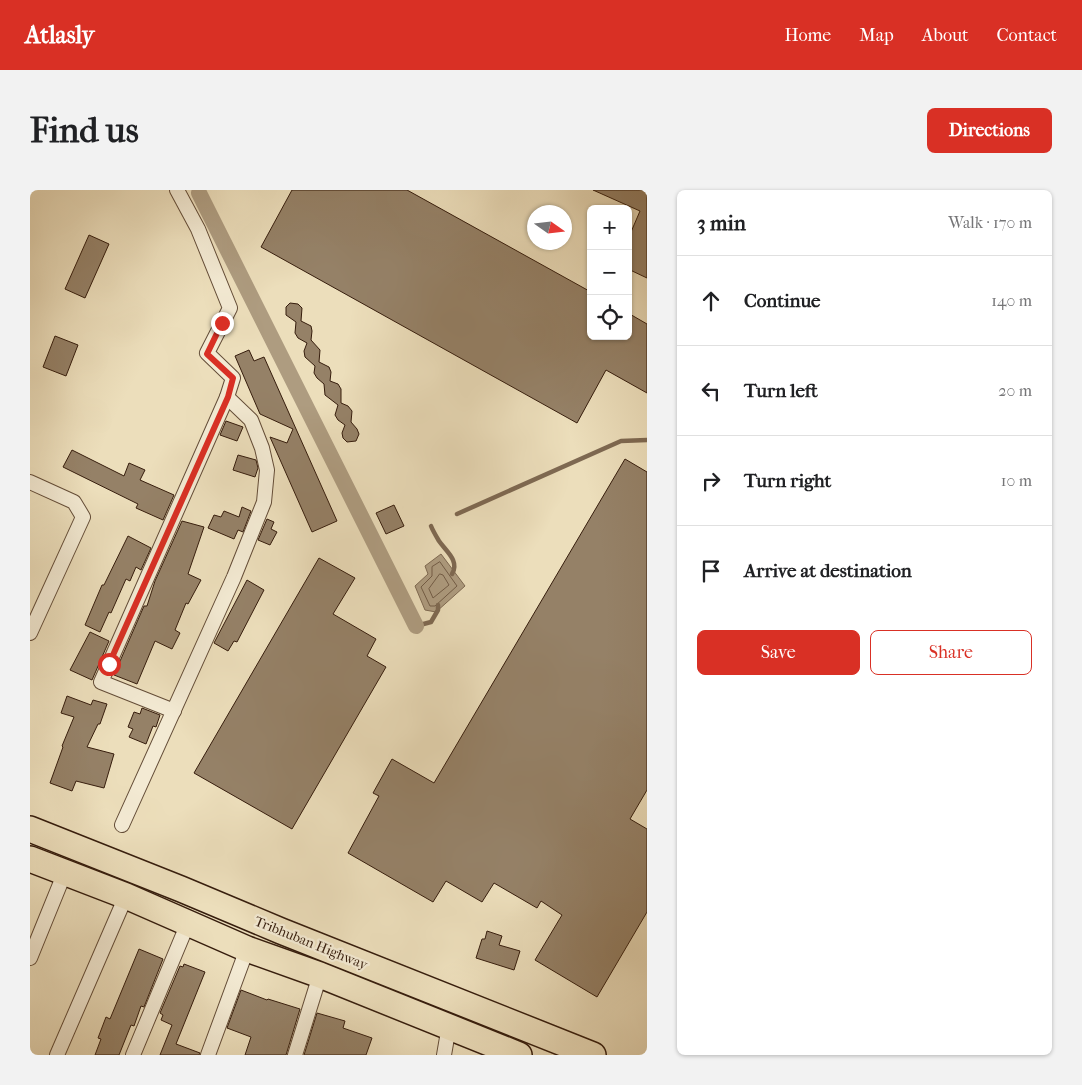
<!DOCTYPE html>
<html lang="en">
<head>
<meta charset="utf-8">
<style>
  :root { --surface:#fff; --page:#f2f2f2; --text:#202124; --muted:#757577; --line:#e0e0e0; --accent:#d93025 }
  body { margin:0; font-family:"IM FELL French Canon",serif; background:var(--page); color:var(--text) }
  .controls { position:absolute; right:15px; top:15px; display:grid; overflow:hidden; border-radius:8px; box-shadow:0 1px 4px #0004 }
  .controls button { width:45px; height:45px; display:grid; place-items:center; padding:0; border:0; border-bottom:1px solid var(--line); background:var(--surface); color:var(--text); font:25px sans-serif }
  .compass { position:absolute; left:497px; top:15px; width:45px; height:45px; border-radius:50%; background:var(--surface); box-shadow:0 1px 4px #0004; rotate:104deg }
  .stop { position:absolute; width:15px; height:15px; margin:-11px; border:4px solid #d93025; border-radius:50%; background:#fff }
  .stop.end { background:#d93025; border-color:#fff; box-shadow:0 1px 5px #0008 }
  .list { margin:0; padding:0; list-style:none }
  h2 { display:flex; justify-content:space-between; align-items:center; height:65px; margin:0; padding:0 20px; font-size:21px }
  h2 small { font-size:16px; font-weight:400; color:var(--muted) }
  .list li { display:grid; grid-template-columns:32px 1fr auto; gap:15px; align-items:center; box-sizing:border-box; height:90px; padding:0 20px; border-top:1px solid var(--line) }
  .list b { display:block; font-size:19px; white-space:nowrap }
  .list em { font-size:16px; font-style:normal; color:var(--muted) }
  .actions { display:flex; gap:10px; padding:15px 20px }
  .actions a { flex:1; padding:11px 0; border:1px solid var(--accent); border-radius:8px; text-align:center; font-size:18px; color:var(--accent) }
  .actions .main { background:var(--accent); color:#fff }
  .icon { flex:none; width:28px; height:28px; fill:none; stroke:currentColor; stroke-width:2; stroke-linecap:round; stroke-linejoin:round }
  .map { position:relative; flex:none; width:617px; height:865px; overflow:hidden; border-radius:8px }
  header { display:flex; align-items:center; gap:30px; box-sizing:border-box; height:70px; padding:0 25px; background:var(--accent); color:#fff }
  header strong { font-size:24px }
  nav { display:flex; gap:28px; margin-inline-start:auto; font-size:18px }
  .intro { display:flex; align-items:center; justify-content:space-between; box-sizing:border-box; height:120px; padding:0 30px }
  h1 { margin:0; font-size:35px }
  .button { padding:12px 22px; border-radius:8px; background:var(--accent); color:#fff; font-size:18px; font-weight:700 }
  main { display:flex; gap:30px; padding:0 30px }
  aside { flex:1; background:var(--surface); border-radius:8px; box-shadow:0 1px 4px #0004 }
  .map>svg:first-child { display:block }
  .water { fill:#ae9c80; stroke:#7e6952 }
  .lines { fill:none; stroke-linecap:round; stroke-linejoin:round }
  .shore { stroke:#725c46; stroke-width:1 }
  .stream { stroke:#7e6952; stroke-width:4.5 }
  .canal { stroke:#ae9c80; stroke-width:16 }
  .building { fill:#958167; stroke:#361d0d }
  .street-casing { stroke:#644d38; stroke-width:16 }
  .highway-casing { stroke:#361d0d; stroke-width:28 }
  .street { stroke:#f3ead3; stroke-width:14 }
  .highway { stroke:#ecdebb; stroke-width:25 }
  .route { stroke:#d93025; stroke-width:6 }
  .labels { text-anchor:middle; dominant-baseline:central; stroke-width:4.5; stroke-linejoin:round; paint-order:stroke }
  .street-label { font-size:14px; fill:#361d0d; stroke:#f3ead3 }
</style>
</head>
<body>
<header>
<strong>Atlasly</strong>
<nav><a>Home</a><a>Map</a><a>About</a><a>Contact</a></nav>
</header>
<div class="intro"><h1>Find us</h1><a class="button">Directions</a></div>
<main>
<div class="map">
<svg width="617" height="865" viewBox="0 0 617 865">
  <rect width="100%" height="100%" fill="#ecdebb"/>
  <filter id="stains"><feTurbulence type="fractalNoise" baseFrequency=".004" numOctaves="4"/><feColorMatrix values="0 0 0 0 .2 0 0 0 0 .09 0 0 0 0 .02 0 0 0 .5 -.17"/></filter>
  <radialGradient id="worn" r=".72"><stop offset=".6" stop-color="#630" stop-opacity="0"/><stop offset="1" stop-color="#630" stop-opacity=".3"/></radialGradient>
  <polygon class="water" points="411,364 435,396 406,422 395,420 385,396 398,384 395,376"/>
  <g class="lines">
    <g class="shore">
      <polygon points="410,372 427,396 405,416 400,416 391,397 402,386 402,377"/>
      <polygon points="410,384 413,385 419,395 403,408 399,399"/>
    </g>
    <g class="stream">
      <polyline points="166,0 169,3"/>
      <polyline points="427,324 591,251 617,250"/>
      <path d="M401 336C403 341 406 346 409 351 416 361 430 371 422 384"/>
      <polyline points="386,436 401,432 408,420 408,415"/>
    </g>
    <polyline class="canal" points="169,3 386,436"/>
  </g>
  <g class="building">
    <polygon points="262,0 377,0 561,102 561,146 598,146 598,123 617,134 617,203 576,180 547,233 231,57"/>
    <polygon points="563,0 617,0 617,88 598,79 598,49 610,21"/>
    <polygon points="59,45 79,54 55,108 35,99"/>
    <polygon points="260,113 268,114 272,118 271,131 281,136 282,141 281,150 290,160 289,172 299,177 301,182 300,191 308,194 311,199 311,213 318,216 322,221 321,232 327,239 329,244 326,251 317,252 313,248 312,243 315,235 308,230 305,225 308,215 295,205 294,194 287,188 284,183 285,176 275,167 274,161 277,153 268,148 265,143 266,132 256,125 256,117"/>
    <polygon points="25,146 48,155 36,186 13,177"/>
    <polygon points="219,160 224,171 234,167 307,331 282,342 240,247 257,253 263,239 230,224 205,166"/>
    <polygon points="196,231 213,237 207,251 190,245"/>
    <polygon points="42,260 94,286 99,273 115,280 110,290 144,305 133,330 106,318 108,314 33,277"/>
    <polygon points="208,265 226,270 228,278 225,287 203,280"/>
    <polygon points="595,269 617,282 617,600 600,629 617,639 617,722 567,807 505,770 532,725 511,711 507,718 464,693 452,712 416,691 403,712 318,663 349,606 343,603 362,569 404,593"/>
    <polygon points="364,315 374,336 356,344 346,323"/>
    <polygon points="212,317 221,321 213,342 208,340 204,349 178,338 184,325 191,327 194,321 209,327"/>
    <polygon points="237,329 244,332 241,339 247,342 240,355 228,350"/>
    <polygon points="152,331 174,337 158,384 171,390 158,414 156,413 145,440 150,443 142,459 125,451 107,494 84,485 114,416 117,416 125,391"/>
    <polygon points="98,346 121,358 111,380 106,377 100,391 96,389 81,423 79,422 70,442 55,435 72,395 74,395"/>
    <polygon points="289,368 325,388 303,424 346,449 337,466 356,477 262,639 164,583"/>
    <polygon points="217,390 234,400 207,452 204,451 198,461 184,453"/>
    <polygon points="60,442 79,451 62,490 40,480"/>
    <polygon points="37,506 61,515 63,510 77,514 70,534 68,534 57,557 84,564 74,598 46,591 42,601 20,593 33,557 32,556 44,527 31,523"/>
    <polygon points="112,518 130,525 126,537 123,536 116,554 99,547 103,539 98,537 104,522 110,524"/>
    <polygon points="457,741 472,746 469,755 490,761 484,780 446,768 452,749 455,749"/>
    <polygon points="109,759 133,769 114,817 111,816 104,836 101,835 89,865 65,865 71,849 68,848 76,827 80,829"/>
    <polygon points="154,774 175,782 146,854 170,863 169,865 130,865 142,835 131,830 133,825 130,823 150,776 153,777"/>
    <polygon points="211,800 237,810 238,809 270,819 256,865 215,865 221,847 197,838"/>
    <polygon points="287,823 315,831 313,838 342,848 336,865 274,865"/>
  </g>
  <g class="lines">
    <defs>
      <g id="street">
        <polyline points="0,292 44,312 53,327 0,443"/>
        <polyline points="144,521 71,492 197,207"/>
        <polyline points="92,635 204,387 234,312 237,280 232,258 221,230 197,207 203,188 177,163 200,118 168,39 147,0"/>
        <polyline points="0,768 35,682"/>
        <polyline points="27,865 96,706"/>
        <polyline points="103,865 158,733"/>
        <polyline points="178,865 217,759"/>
        <polyline points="265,865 290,785"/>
        <polyline points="414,865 419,836"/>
      </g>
      <g id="highway">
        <polyline points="0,639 151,699 251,741 563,865"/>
        <polyline points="0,669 96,706 217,759 290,785 489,865"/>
      </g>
    </defs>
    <use href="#street" class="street-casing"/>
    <use href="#highway" class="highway-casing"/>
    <use href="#street" class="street"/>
    <use href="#highway" class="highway"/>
  </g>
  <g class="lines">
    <polyline class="route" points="79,474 198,207 203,188 177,164 192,133"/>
  </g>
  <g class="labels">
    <g class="street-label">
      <text transform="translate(281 753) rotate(22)">Tribhuban Highway</text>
    </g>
  </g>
  <rect width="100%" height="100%" filter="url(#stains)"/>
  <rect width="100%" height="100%" fill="url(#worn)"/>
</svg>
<div class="controls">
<button>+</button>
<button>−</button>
<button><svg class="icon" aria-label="locate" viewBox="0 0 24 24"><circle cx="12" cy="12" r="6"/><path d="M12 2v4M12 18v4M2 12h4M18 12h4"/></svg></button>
</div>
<svg class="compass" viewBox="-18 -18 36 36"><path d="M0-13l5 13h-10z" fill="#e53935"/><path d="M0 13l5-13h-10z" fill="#757577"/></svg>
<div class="stop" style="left:79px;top:474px"></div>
<div class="stop end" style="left:192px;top:133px"></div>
</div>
<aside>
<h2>3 min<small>Walk · 170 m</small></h2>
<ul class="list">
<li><svg class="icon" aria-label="ahead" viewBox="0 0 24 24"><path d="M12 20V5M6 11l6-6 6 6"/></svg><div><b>Continue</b></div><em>140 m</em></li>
<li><svg class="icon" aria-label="left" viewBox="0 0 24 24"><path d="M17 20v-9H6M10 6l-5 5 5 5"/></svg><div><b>Turn left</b></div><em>20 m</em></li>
<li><svg class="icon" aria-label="right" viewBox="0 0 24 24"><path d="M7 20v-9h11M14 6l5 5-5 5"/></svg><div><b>Turn right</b></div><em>10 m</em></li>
<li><svg class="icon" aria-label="arrive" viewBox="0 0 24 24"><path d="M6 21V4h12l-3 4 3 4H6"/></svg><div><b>Arrive at destination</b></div></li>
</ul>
<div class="actions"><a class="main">Save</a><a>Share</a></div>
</aside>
</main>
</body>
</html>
